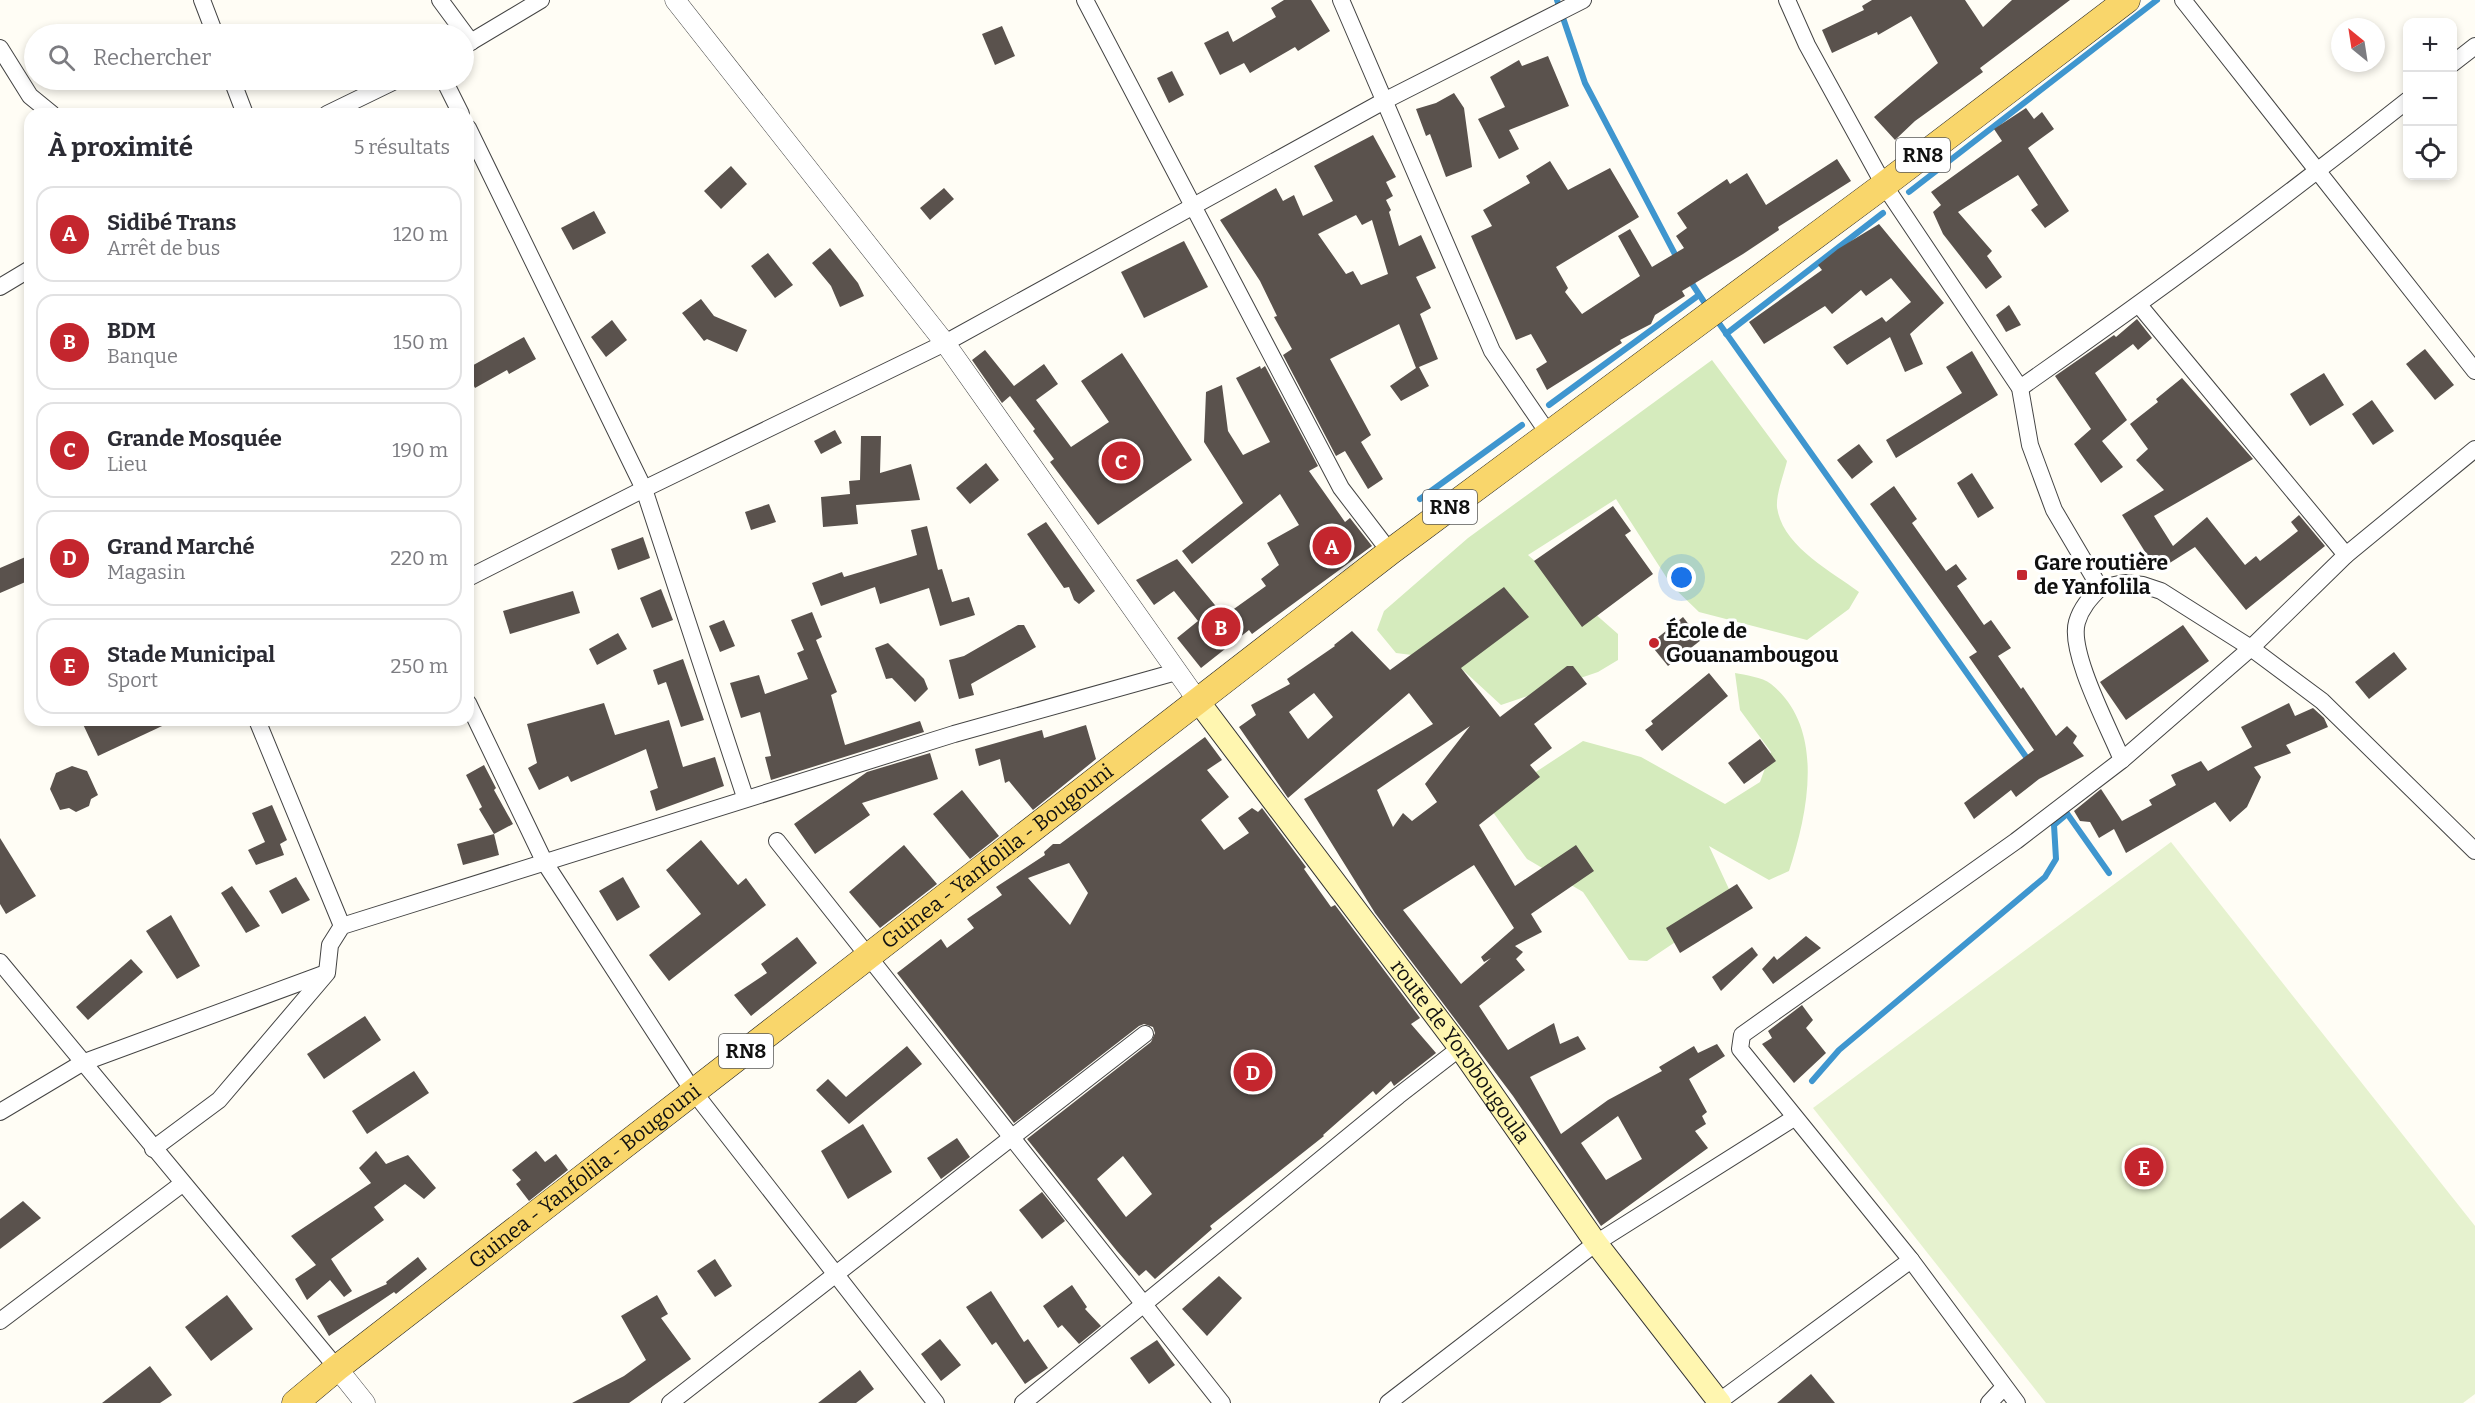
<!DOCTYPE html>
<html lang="fr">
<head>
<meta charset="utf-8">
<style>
  :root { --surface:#fff; --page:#f7f7f7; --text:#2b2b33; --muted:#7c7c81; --line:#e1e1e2; --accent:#c4262e }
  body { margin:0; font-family:Bitter,serif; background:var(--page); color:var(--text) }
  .controls { position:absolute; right:18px; top:18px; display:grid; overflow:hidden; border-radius:12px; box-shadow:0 3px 9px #0003 }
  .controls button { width:54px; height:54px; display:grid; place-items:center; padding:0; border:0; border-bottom:2px solid var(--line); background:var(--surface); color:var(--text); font:30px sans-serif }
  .compass { position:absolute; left:2331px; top:18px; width:54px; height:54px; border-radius:50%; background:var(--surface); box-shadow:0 3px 9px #0003; rotate:330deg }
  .you { position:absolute; left:1682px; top:578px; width:21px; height:21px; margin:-15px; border:4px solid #fff; border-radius:50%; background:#1a73e8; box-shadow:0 0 0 9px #1a73e833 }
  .badge { display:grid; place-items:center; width:39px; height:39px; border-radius:50%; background:var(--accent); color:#fff; font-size:20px; font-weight:700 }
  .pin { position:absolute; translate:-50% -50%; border:3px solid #fff; box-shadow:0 2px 6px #0006 }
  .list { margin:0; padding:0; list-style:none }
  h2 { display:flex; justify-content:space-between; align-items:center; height:78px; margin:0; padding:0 24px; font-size:26px }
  h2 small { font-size:20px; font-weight:400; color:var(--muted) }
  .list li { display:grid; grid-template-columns:39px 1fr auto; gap:18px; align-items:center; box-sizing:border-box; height:96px; margin:0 12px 12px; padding:0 12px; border:2px solid var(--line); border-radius:18px }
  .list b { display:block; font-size:22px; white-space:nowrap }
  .list p { margin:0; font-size:20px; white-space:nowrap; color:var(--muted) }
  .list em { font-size:20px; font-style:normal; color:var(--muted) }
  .icon { flex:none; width:33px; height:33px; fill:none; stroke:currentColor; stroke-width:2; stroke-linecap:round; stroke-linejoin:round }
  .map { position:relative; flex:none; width:2475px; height:1403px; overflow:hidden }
  .search { position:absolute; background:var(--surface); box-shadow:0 3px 9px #0003; left:24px; top:24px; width:450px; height:66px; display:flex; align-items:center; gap:15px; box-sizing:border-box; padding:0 21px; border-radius:33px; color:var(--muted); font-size:22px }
  .panel { position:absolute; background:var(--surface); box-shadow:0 3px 9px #0003; left:24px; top:108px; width:450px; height:618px; border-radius:18px }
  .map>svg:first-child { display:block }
  .green { fill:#d5ebbd }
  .pitch { fill:#e6f2cf }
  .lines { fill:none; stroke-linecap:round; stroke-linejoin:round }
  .stream { stroke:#3f96cf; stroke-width:6 }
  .building { fill:#5a524d; fill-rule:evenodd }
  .minor-casing { stroke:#444; stroke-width:18 }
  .tertiary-casing { stroke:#444; stroke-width:21 }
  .secondary-casing { stroke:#333; stroke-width:24 }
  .primary-casing { stroke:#222; stroke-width:27 }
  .minor { stroke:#fff; stroke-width:16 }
  .tertiary { stroke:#fff; stroke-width:20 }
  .secondary { stroke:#fff6b0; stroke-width:22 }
  .primary { stroke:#f9d66b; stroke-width:26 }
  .poi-dot { fill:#c4262e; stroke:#fff; stroke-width:2 }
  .labels { text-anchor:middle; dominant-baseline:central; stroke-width:6; stroke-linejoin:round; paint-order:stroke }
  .shield { fill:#fff; stroke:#585858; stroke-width:1.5 }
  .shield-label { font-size:20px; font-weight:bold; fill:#111 }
  .poi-label { font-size:21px; font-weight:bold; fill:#111; stroke:#fff; text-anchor:start }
  .street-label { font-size:21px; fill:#111; stroke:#fff }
</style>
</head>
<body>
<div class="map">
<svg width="2475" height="1403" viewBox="0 0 2475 1403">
  <rect width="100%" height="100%" fill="#fffdf5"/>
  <g class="green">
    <path d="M1712 360 1787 461C1784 474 1776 494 1777 507 1782 546 1831 571 1859 592L1849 609 1807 640 1699 612 1672 586 1616 499 1528 555 1618 634V660L1598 672 1501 705 1452 660 1396 653 1377 630 1384 611 1468 538Z"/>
    <path d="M1735 673C1745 675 1762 677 1771 684 1826 728 1808 813 1789 871L1769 880 1709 846 1735 902 1647 961 1629 960 1583 892 1527 859 1487 804 1583 741 1641 757 1725 804 1760 782 1771 752 1740 710Z"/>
  </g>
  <polygon class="pitch" points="2171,842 2475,1226 2475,1394 2463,1403 2046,1403 1813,1108"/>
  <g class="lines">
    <g class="stream">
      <polyline points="1557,0 1585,83 1678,260"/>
      <polyline points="1909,192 2157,0"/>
      <polyline points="1689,279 1708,308"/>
      <polyline points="1716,319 2029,761"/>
      <polyline points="1726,334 1883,213"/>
      <polyline points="1549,405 1699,295"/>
      <polyline points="1420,499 1522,425"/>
      <polyline points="2066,812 2109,873"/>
      <polyline points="1812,1081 1839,1050 2045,877 2056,859 2054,825 2067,814"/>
    </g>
  </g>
  <g class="building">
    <polygon points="1284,0 1311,0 1330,31 1298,51 1295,47 1250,73 1244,63 1220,75 1204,43 1228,31 1233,42 1276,17 1271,8"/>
    <polygon points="1872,0 1965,0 1983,27 2012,0 2070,0 1980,68 1983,72 1915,121 1895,140 1874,117 1938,63 1911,16 1878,35 1877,32 1832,53 1822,30 1864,10 1862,6"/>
    <polygon points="1002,26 1015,56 995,65 982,34"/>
    <polygon points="1548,56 1569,106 1509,130 1519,149 1499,159 1478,119 1505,107 1490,77 1519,60 1522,66"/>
    <polygon points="1172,71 1184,95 1169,103 1157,78"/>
    <polygon points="1454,93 1464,108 1472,167 1446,177 1430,134 1426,136 1416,109 1436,103"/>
    <polygon points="2026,108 2034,119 2042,112 2054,129 2028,148 2069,211 2045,228 2031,210 2038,205 2018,175 1958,212 1992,251 1987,256 2002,277 1986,289 1943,234 1933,212 1941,205 1931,192 2002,141 1994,129"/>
    <path d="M1373 135 1396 177 1386 182 1393 196 1386 200 1391 210 1389 212 1399 246 1421 235 1436 268 1416 277 1431 308 1420 314 1438 359 1419 367 1429 386 1401 401 1390 386 1416 368 1399 324 1330 359 1371 435 1361 442 1383 479 1368 489 1345 451 1336 456 1283 355 1292 349 1274 317 1277 316 1260 281 1220 220 1276 188 1283 201 1294 195 1303 216 1333 201 1314 166ZM1356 215 1362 225 1372 220 1388 274 1361 285 1353 271 1346 274 1318 234Z"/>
    <polygon points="1837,159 1851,181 1778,227 1779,230 1743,254 1682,291 1685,296 1655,315 1651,324 1620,340 1622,343 1609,351 1547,390 1536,369 1547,362 1531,334 1516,340 1471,236 1492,226 1483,210 1530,183 1526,176 1550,161 1568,190 1610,168 1639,217 1556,267 1568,288 1565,292 1582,314 1640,276 1618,236 1630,229 1652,267 1684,248 1676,236 1687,228 1677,213 1727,179 1730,184 1747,173 1766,205"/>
    <polygon points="731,166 747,184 721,209 704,191"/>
    <polygon points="944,188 954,199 930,220 920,208"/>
    <polygon points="594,211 606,233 573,250 561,228"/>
    <polygon points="1879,224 1944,303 1910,334 1923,364 1905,372 1890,337 1847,365 1833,347 1882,317 1886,322 1911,302 1891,278 1866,296 1861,290 1832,314 1825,306 1764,344 1749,322 1822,270 1818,265 1838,249"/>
    <polygon points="1184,241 1208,287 1144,318 1121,272"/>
    <polygon points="830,248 858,283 864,296 840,307 831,286 812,263"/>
    <polygon points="768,253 793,285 775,298 751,266"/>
    <polygon points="701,299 714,316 747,330 737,352 707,339 704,341 682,313"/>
    <polygon points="2009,305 2021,325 2006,332 1996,315"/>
    <polygon points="2137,319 2152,338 2138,350 2133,344 2095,373 2127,420 2102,441 2123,467 2101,483 2074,444 2091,429 2055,376 2114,335 2116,337"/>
    <polygon points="612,320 627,340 606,357 591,337"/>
    <polygon points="524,337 536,359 509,374 507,370 475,388 468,375 468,368"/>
    <polygon points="2425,349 2454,385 2435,400 2406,364"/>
    <polygon points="985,350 1014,386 1044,364 1058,384 1036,400 1071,447 1109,422 1081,381 1122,353 1192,460 1098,525 1050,462 1054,459 1033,431 1035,429 1010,396 1002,403 972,360"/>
    <polygon points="1972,351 1998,395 1896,458 1886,440 1962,393 1946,367"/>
    <polygon points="1260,366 1261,369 1265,366 1318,466 1309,471 1345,522 1350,518 1372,546 1252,634 1249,630 1201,668 1177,638 1198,621 1174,591 1154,605 1136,580 1177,559 1224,616 1266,586 1261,579 1279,565 1267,543 1299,525 1280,494 1192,564 1182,551 1243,503 1204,442 1206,392 1222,385 1228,431 1243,455 1270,442 1236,378"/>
    <polygon points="2324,373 2344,405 2310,426 2290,394"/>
    <polygon points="2182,378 2253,459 2154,516 2173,546 2207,517 2245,565 2256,556 2260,561 2298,531 2291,522 2299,515 2325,546 2246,610 2195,547 2157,571 2122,515 2164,490 2136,460 2148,449 2130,424 2158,402 2156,399"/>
    <polygon points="2372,400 2394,431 2373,445 2352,414"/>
    <polygon points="835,430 842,443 821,454 814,441"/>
    <polygon points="861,436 881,436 880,473 911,464 920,500 856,505 858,524 823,527 821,497 850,494 849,481 860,480"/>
    <polygon points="1859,444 1873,462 1852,479 1837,460"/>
    <polygon points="986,463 999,480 970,504 956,488"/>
    <polygon points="1972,473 1994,508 1978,518 1957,483"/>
    <polygon points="1894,486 1917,519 1912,523 1946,571 1956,564 1967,579 1957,586 1984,625 1991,620 2011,648 1998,656 2021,689 2023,687 2056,736 2067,726 2077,736 2073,743 2084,756 2039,779 2016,797 2011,790 1974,819 1964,803 2034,750 1969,657 1977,652 1870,504"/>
    <polygon points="769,504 776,522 751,530 745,512"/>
    <polygon points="1613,506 1631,531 1625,535 1653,574 1582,627 1534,561"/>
    <polygon points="1046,522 1095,591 1079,604 1074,600 1069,587 1064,588 1027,534"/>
    <polygon points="927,526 938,570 942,569 952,602 969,597 975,615 940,626 929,588 880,604 875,587 821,606 812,583 842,572 844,577 917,555 911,530"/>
    <polygon points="643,537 650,558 618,570 611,549"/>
    <polygon points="30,555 30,580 0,593 0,568"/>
    <path d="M1504 587 1529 617 1461 668 1500 717 1567 666H1573L1587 684 1534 724 1552 748 1530 765 1540 777 1479 825 1515 886 1576 845 1594 871 1531 914 1542 932 1515 946 1523 952 1516 959 1525 970 1479 1006 1508 1050 1554 1023 1560 1044 1578 1036 1586 1049 1530 1077 1561 1134 1608 1100 1662 1071 1659 1067 1694 1046 1698 1053 1717 1044 1725 1056 1689 1079 1707 1112 1702 1116 1706 1124 1695 1131 1708 1148 1601 1226 1513 1096 1375 913 1304 799 1433 724 1409 693 1288 798 1239 727 1256 715 1251 705 1290 684 1287 679 1335 646 1334 645 1352 631 1390 670ZM1314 693 1333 717 1308 739 1289 712ZM1470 726 1425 784 1437 802 1412 821 1403 813 1393 827 1377 790ZM1474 865 1514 928 1481 957 1484 962 1491 958 1461 984 1403 910ZM1618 1116 1642 1159 1606 1180 1581 1143Z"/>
    <polygon points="661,589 673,620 652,628 640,598"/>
    <polygon points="573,591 580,613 510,634 503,611"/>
    <polygon points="812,612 822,637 816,640 837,692 831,695 845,745 920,721 924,732 771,780 765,757 771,756 760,712 741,718 730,683 759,675 765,694 808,679 797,653 804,650 791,620"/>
    <polygon points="1683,617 1701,640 1668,666 1650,644"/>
    <polygon points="724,620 735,646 720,652 709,626"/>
    <polygon points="1018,625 1024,625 1036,647 971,684 974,695 959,699 949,660 964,656"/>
    <polygon points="2183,625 2209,661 2126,720 2100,682"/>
    <polygon points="618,633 627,649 597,665 589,649"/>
    <polygon points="888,643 924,679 928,689 915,702 892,678 886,679 875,648"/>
    <polygon points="2394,652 2407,669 2369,699 2355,682"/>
    <polygon points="683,659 704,720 681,727 666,682 658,685 653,670"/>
    <polygon points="1709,673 1728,696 1662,751 1645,730 1653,724 1651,721"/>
    <polygon points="604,703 615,735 669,720 683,767 715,757 724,786 656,811 650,791 658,788 646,749 571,782 568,776 539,790 528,768 537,763 527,724"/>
    <polygon points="2289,703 2295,716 2313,708 2324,718 2328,727 2286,745 2291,753 2254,767 2261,777 2247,807 2230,822 2215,802 2126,853 2114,829 2099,838 2090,822 2080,821 2074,811 2101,789 2122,821 2152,805 2149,800 2176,785 2171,775 2201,761 2208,771 2252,747 2241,727"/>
    <polygon points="81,720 175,720 98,756"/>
    <polygon points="1086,725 1096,759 1033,810 1009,781 1005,783 1000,759 979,766 975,749 1042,730 1044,738"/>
    <path d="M1205 737 1222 760 1207 770 1229 797 1201 820 1224 850 1249 833 1238 818 1252 808 1258 812 1262 808 1306 867 1304 869 1331 907 1335 905 1420 1018 1411 1024 1436 1053 1394 1086 1391 1081 1376 1095 1373 1091 1323 1135 1324 1136 1210 1226 1212 1229 1155 1279 1146 1270 1139 1276 1117 1251 1027 1139 1151 1042 1155 1033 1153 1027 1144 1024 1139 1026 1014 1123 897 973 941 939 947 948 974 928 967 919 1002 895 996 887 1045 855 1044 852 1053 844H1060ZM1069 863 1088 893 1070 925 1028 878ZM1123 1156 1152 1194 1126 1217 1097 1179Z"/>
    <polygon points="1760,739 1776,761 1744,784 1728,763"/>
    <polygon points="930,753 938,779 862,803 870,815 815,854 794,824 867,772"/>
    <polygon points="484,765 496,788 494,790 513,824 494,834 479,809 482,807 466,775"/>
    <polygon points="72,766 87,771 98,795 91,799 89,806 76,812 69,808 60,810 50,789 56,773"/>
    <polygon points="962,790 999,836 970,859 933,814"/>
    <polygon points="272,805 287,840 280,844 284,855 256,865 248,850 265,842 252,813"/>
    <polygon points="494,834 499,855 463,865 457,844"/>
    <polygon points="0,838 36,896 6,914 0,904"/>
    <polygon points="701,840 738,885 746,878 766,905 669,981 649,955 701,914 666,870"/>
    <polygon points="904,845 937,884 880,928 849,892"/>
    <polygon points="296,877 310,900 282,914 269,891"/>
    <polygon points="623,877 640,907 617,921 599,891"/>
    <polygon points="1737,884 1753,908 1680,953 1666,928"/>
    <polygon points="232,886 260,926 246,933 221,893"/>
    <polygon points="171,915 200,966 177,979 146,931"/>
    <polygon points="1806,936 1821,948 1773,984 1762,969 1774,956 1777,960"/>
    <polygon points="797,937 817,963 751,1016 734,995 767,973 761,964"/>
    <polygon points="1752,947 1758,955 1721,991 1712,977"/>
    <polygon points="131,959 143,972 88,1020 76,1007"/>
    <polygon points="1802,1005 1813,1020 1806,1028 1826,1053 1794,1083 1762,1044 1772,1038 1768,1031"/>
    <polygon points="365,1016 381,1040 324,1079 307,1054"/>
    <polygon points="907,1046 922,1064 849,1124 816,1090 828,1079 846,1097"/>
    <polygon points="414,1071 429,1093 367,1134 352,1111"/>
    <polygon points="863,1124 892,1172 848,1199 821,1151"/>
    <polygon points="957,1138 970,1157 941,1179 927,1158"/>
    <polygon points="376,1151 386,1164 408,1155 436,1188 424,1199 405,1184 374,1207 384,1220 331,1259 352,1291 344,1297 330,1280 307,1300 295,1279 316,1265 291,1236 371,1183 359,1168"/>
    <polygon points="536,1151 545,1162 556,1154 568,1170 529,1201 516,1184 521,1180 512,1170"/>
    <polygon points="1042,1192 1065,1221 1042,1239 1019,1210"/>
    <polygon points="23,1201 41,1218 0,1249 0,1219"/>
    <polygon points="418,1257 427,1269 396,1294 394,1292 329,1336 317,1316 387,1284 386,1282"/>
    <polygon points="715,1259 732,1286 715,1297 697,1271"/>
    <polygon points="1219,1276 1242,1298 1207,1336 1182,1309"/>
    <polygon points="1072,1285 1087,1307 1085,1309 1101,1326 1079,1344 1062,1325 1058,1328 1043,1306"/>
    <polygon points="991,1291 1024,1342 1028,1339 1048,1368 1025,1384 996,1342 992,1345 966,1307"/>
    <polygon points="227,1295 253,1329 211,1361 185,1327"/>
    <polygon points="657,1295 668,1314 661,1318 691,1359 629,1403 572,1403 624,1376 646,1360 621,1316"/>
    <polygon points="940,1339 961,1365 941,1381 921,1354"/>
    <polygon points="1157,1340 1175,1365 1149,1384 1130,1358"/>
    <polygon points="150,1366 172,1395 160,1403 102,1403"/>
    <polygon points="860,1370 874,1389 856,1403 818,1403"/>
    <polygon points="1811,1374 1835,1403 1777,1403"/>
  </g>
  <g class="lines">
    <defs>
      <g id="minor">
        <polyline points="202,0 215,34"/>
        <polyline points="440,0 471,42"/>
        <polyline points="1085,0 1341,488 1390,552"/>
        <polyline points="1341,0 1492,351 1548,433"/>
        <polyline points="1787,0 1807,45 1884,185 2020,388 2030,445 2054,510 2100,588 2124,583 2143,585 2161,591 2251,648 2322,701 2475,851"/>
        <polyline points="2183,0 2475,371"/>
        <polyline points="464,46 541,0"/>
        <polyline points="0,48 30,96 52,114"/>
        <polyline points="2452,64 2475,46"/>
        <polyline points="232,80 245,114"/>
        <polyline points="444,80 461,114"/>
        <polyline points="327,114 397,80"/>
        <polyline points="468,128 644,489 745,797"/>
        <polyline points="0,287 30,269"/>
        <polyline points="2139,305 2346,555"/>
        <path d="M2020 388C2152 296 2282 200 2408 100"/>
        <polyline points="468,578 644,489 945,343 1384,101 1583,0"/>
        <path d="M2100 588C2090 598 2081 608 2077 622 2068 652 2110 730 2122 760"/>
        <polyline points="468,703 545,863 693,1091 936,1403"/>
        <polyline points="257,720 342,926"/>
        <polyline points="777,841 1222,1403"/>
        <polyline points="0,962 337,1368"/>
        <polyline points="0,1112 82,1063 326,973"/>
        <polyline points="153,1149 219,1100 327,973 330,945 342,926 954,734 1176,672"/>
        <polyline points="0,1321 182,1184"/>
        <polyline points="670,1403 1145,1034"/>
        <polyline points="1023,1403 1398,1096 1460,1048"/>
        <polyline points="1388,1403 1596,1243 1794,1118"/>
        <polyline points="1717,1403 1911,1260"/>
        <polyline points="1989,1403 2004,1387"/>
        <polyline points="2017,1403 1911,1260 1740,1049 1742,1035 2016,841 2122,760 2251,648 2346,555 2475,449"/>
      </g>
      <g id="tertiary">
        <polyline points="675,0 945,343 1198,701"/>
        <polyline points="337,1368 365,1403"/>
      </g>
      <g id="secondary">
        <path id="s1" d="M1198 701 1460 1048 1596 1243 1720 1403"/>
      </g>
      <g id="primary">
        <path id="s2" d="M295 1403 337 1368 1390 552 1884 185 2127 0"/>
      </g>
    </defs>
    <use href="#minor" class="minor-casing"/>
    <use href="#tertiary" class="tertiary-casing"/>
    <use href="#secondary" class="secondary-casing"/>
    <use href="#primary" class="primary-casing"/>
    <use href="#minor" class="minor"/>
    <use href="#tertiary" class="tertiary"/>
    <use href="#secondary" class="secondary"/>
    <use href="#primary" class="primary"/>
  </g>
  <g class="poi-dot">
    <rect x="2016" y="569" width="12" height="12" rx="3"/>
    <circle cx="1654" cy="643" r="6"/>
  </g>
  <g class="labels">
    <g class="shield">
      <rect x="1896" y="138" width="54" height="34" rx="4.5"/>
      <rect x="1423" y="490" width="54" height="34" rx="4.5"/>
      <rect x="719" y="1034" width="54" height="34" rx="4.5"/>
    </g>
    <g class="shield-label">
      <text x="1923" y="155">RN8</text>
      <text x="1450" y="507">RN8</text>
      <text x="746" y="1051">RN8</text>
    </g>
    <g class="poi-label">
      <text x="2034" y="563">Gare routière<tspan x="2034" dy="24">de Yanfolila</tspan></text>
      <text x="1666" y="631">École de<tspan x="1666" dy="24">Gouanambougou</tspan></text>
    </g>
    <g class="street-label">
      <text stroke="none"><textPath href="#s2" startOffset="890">Guinea - Yanfolila - Bougouni</textPath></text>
      <text stroke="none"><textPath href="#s1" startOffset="438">route de Yorobougoula</textPath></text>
      <text stroke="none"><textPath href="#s2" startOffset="368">Guinea - Yanfolila - Bougouni</textPath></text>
    </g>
  </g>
</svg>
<div class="controls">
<button>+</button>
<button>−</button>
<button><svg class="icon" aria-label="locate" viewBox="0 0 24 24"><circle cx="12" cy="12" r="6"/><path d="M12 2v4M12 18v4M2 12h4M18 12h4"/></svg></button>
</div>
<svg class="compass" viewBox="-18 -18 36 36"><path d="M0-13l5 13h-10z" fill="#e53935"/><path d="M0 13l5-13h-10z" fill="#7c7c81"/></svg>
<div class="you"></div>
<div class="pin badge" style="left:1332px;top:546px">A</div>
<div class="pin badge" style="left:1221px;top:627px">B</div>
<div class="pin badge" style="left:1121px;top:461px">C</div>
<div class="pin badge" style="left:1253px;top:1072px">D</div>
<div class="pin badge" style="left:2144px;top:1167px">E</div>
<div class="search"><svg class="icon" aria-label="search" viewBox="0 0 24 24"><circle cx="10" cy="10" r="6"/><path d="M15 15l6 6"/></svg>Rechercher</div>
<section class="panel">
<h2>À proximité<small>5 résultats</small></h2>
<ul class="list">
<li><span class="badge">A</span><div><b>Sidibé Trans</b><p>Arrêt de bus</p></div><em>120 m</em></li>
<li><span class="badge">B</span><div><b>BDM</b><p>Banque</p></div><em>150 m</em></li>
<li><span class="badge">C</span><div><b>Grande Mosquée</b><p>Lieu</p></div><em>190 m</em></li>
<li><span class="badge">D</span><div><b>Grand Marché</b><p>Magasin</p></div><em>220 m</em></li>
<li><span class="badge">E</span><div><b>Stade Municipal</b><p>Sport</p></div><em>250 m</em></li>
</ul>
</section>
</div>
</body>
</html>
